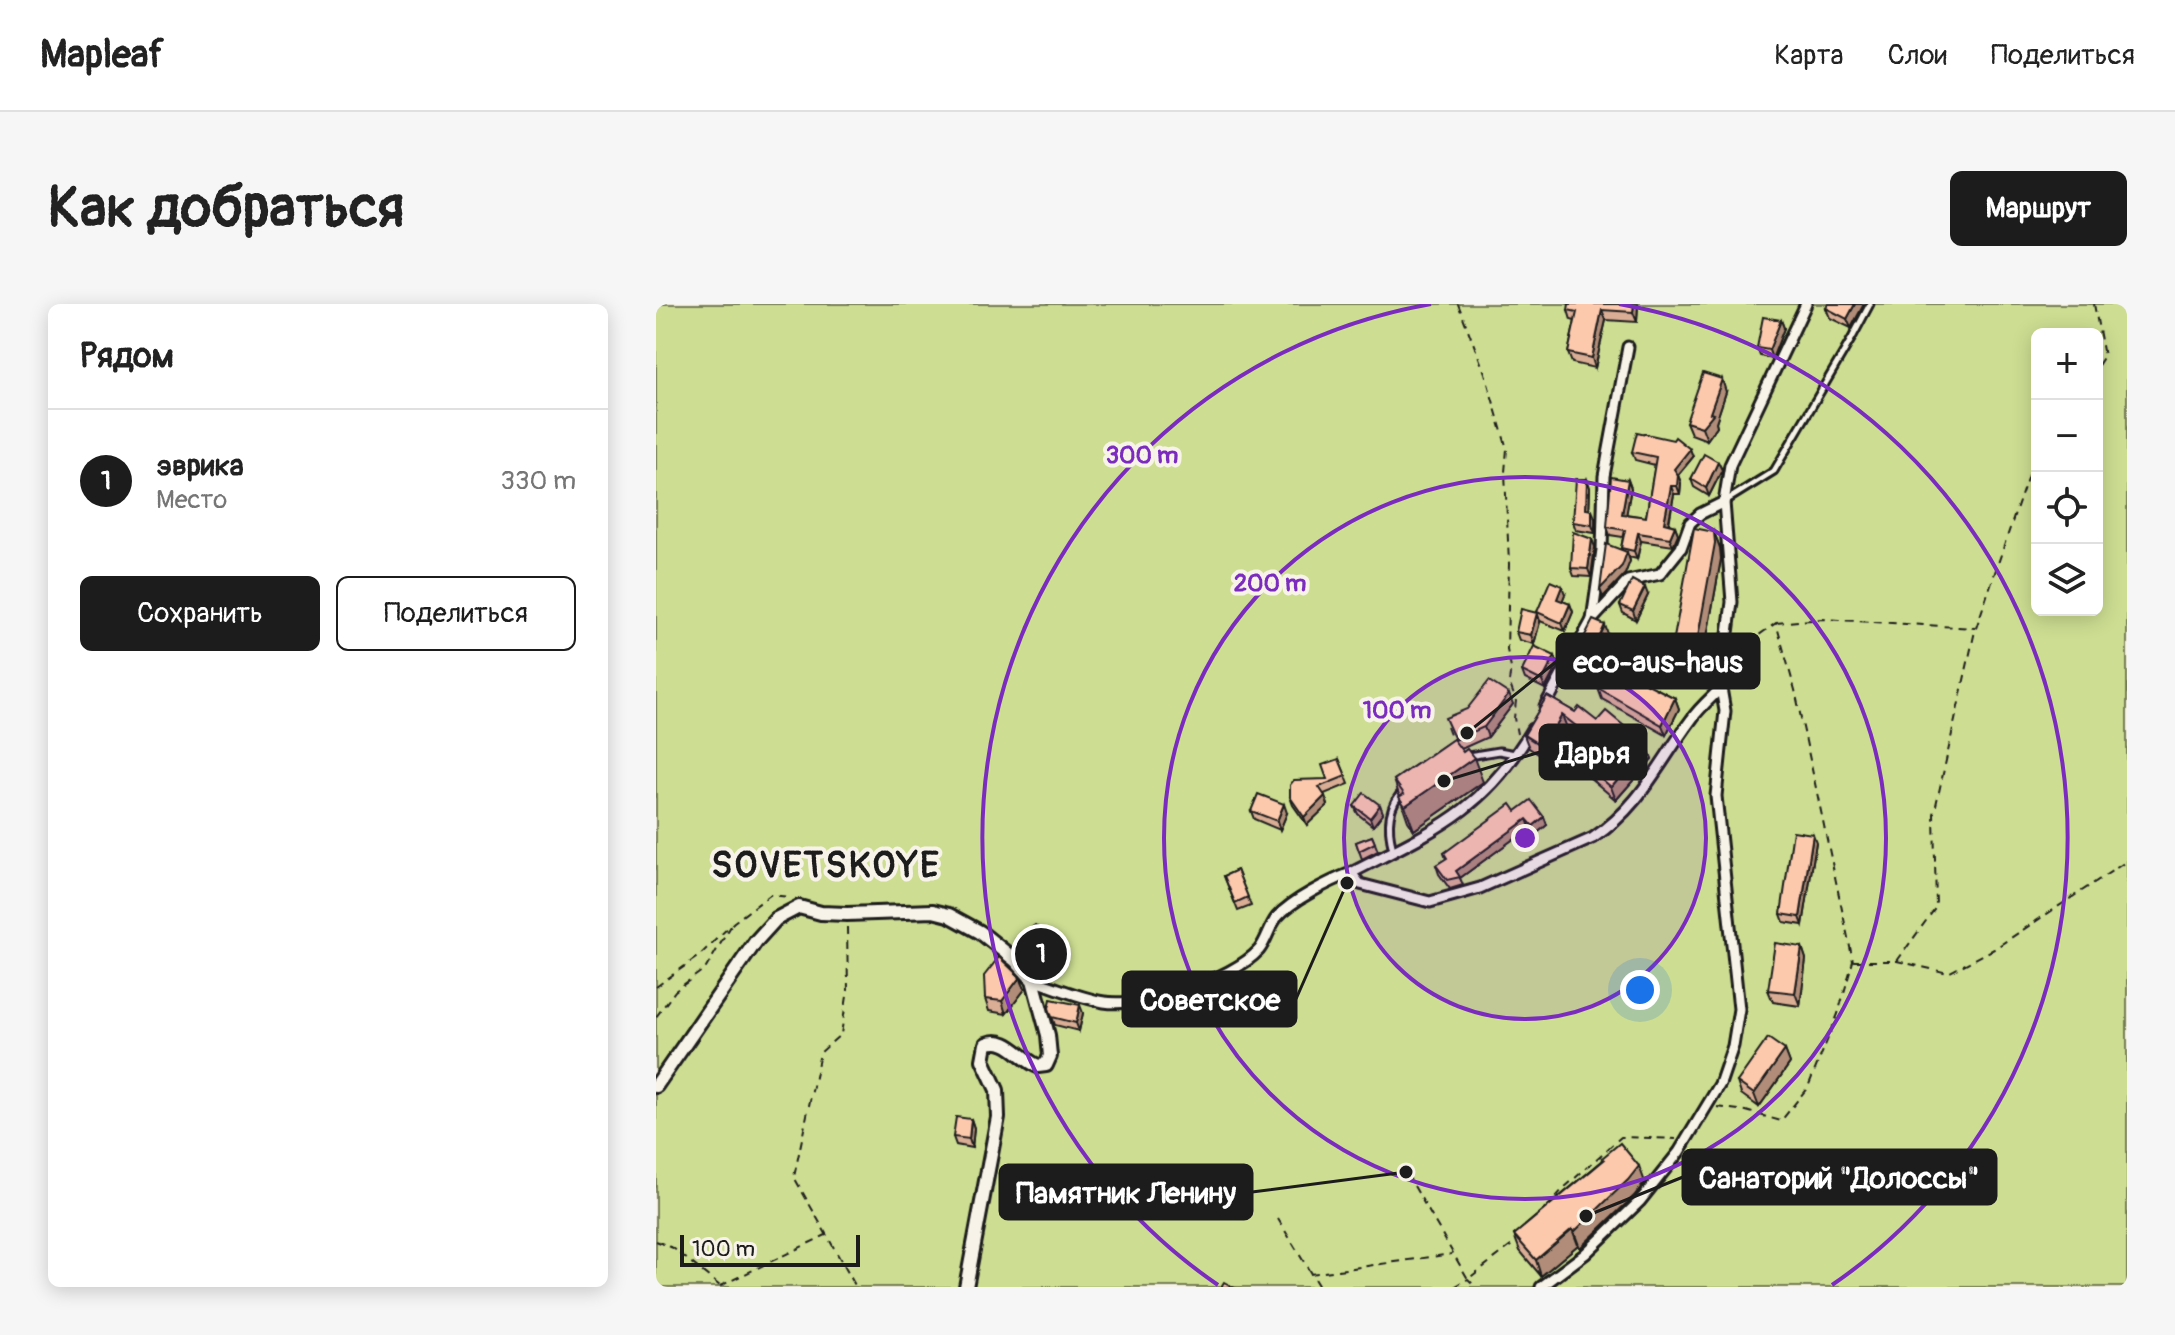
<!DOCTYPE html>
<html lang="ru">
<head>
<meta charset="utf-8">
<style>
  :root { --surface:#fff; --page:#f6f6f6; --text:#222; --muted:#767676; --line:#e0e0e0; --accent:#1c1c1c }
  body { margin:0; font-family:Pangolin,sans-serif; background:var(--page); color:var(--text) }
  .controls { position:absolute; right:24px; top:24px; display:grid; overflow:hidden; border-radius:12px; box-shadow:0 4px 20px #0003 }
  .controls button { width:72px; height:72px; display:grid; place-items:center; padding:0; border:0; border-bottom:2px solid var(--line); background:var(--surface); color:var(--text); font:40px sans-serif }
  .scale { position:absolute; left:24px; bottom:20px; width:180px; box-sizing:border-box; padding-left:8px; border:4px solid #1c1c1c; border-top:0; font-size:22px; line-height:28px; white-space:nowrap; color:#1c1c1c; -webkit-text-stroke:6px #f7f3e8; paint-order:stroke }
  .you { position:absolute; left:984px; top:686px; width:28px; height:28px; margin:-20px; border:6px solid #fff; border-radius:50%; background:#1a73e8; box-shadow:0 0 0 12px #1a73e833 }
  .badge { display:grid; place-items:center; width:52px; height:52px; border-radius:50%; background:var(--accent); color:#fff; font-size:26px; font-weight:700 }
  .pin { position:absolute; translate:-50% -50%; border:4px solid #fff; box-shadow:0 2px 8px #0006 }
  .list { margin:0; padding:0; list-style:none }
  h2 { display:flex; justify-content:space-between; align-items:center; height:104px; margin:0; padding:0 32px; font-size:34px }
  h2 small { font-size:26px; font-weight:400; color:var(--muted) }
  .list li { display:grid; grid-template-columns:52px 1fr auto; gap:24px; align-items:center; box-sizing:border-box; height:144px; padding:0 32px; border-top:2px solid var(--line) }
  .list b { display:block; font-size:30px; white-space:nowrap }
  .list p { margin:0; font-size:26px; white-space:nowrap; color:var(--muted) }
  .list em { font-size:26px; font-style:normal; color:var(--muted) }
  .actions { display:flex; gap:16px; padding:24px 32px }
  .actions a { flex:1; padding:18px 0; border:2px solid var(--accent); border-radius:12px; text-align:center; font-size:28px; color:var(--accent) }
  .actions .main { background:var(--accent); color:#fff }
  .icon { flex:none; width:44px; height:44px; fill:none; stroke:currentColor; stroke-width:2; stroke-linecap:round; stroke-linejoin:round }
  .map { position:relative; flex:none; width:1471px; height:983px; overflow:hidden; border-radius:12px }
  header { display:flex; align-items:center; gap:48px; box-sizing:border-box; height:112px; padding:0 40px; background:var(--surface); border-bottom:2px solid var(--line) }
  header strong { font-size:38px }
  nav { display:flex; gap:44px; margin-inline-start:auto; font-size:28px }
  .intro { display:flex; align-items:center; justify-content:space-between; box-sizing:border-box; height:192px; padding:0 48px }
  h1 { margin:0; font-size:56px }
  .button { padding:20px 36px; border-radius:12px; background:var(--accent); color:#fff; font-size:28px; font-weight:700 }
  main { display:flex; gap:48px; padding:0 48px }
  aside { flex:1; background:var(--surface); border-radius:12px; box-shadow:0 4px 20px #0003 }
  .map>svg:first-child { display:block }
  .green { fill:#cdde92; stroke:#747d57; stroke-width:2; fill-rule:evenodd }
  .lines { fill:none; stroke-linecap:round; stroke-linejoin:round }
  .service-casing { stroke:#1c1c1c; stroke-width:11 }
  .minor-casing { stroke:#1c1c1c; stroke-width:15 }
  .tertiary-casing { stroke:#1c1c1c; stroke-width:18 }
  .path { stroke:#1c1c1c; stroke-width:2; stroke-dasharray:8 6; stroke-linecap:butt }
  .service { stroke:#f7f3e8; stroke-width:5 }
  .minor { stroke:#f7f3e8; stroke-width:9 }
  .tertiary { stroke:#f7f3e8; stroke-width:12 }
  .wall { fill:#daad95; stroke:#1c1c1c; stroke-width:2 }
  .shaded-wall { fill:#b18d79; stroke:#1c1c1c; stroke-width:2 }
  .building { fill:#fdc9ad; stroke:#1c1c1c; stroke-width:2 }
  .ring { fill:none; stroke:#7b2cbf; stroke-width:4 }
  .labels { text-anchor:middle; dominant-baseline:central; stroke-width:8; stroke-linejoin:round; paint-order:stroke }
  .district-label { font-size:36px; font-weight:bold; letter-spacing:2px; fill:#1c1c1c; stroke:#f7f3e8 }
  .centre { fill:#7b2cbf; stroke:#f7f3e8; stroke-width:4 }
  .ring-label { font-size:24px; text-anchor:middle; font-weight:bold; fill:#7b2cbf; stroke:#f7f3e8; stroke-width:8; stroke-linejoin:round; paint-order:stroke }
  .leader { fill:none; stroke:#1c1c1c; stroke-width:3 }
  .callout-dot { fill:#1c1c1c; stroke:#f7f3e8; stroke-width:3 }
  .callout { fill:#1c1c1c; stroke:#1c1c1c; stroke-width:3 }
  .callout-label { font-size:30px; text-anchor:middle; font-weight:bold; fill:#fff }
</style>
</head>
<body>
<header>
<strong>Mapleaf</strong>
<nav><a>Карта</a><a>Слои</a><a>Поделиться</a></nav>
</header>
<div class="intro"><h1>Как добраться</h1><a class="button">Маршрут</a></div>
<main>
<aside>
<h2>Рядом<small></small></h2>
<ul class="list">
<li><span class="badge">1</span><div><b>эврика</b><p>Место</p></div><em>330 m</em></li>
</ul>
<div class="actions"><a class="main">Сохранить</a><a>Поделиться</a></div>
</aside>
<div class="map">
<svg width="1471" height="983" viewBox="0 0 1471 983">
  <rect width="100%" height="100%" fill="#f7f3e8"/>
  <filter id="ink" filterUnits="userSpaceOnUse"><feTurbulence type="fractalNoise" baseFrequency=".0125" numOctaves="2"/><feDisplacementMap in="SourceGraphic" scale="16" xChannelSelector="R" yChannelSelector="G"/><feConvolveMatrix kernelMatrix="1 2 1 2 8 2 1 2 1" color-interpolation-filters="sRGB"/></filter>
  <g filter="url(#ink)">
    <path class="green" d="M0 0H1471V983H0ZM1381 30H1441V306H1381Z"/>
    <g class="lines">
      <defs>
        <g id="service">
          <polyline points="1068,198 1118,167 1196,34 1214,0"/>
          <polyline points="812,452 843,447 859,450"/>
          <path d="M737 546C731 524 731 502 748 486"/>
        </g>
        <g id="minor">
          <polyline points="936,316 946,246 948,172 972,43"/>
          <polyline points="889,402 936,316 972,277 1004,270 1025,244 1034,219 1044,210 1068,198"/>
          <path d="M695 569C776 527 828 508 876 425"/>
          <path d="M377 676C401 684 424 694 448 698 487 704 576 676 603 646 611 636 613 623 621 613 636 596 674 577 695 569L704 580 774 598 824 584 937 534C984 503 1003 459 1035 416 1043 404 1055 394 1065 384"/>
          <polyline points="885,983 929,950 984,897 1023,848 1064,780 1077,742 1083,705 1060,492 1069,407 1065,384 1076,298 1068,198 1074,161 1150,0"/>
        </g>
        <path id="tertiary" d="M0 782 100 637 120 615 143 603 165 609 191 610 277 607 293 611 324 628 359 656 377 676 392 731 394 752 390 761 382 762C364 755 352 731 330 740L327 756 341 786 342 813 310 983"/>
      </defs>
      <use href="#service" class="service-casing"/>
      <use href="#minor" class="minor-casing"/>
      <use href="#tertiary" class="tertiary-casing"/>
      <g class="path">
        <polyline points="802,0 829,69 851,145 849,168 853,260 851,346 855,364 853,378 860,397 858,414 861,430"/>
        <polyline points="1438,0 1448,52 1441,63"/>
        <polyline points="1120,319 1166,315 1319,324"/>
        <polyline points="791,423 796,436"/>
        <polyline points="191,623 192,686 185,730 164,749 138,873 200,983"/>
        <polyline points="1198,657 1241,657 1292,669 1338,645 1471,557"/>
        <polyline points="1241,657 1280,603 1278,510 1319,327 1381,145"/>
        <polyline points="0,683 44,651 78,618 114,591 133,593"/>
        <polyline points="0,713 19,687 50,664 75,622"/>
        <polyline points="1061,803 1090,807 1125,817 1152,783 1182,710 1197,657 1139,386 1120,319 1093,338 1083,342"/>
        <polyline points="751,870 812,975 860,938"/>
        <polyline points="890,904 908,884 965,833 1020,835"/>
        <polyline points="622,915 663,983"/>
        <polyline points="0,937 17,944 64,982"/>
        <polyline points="654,970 796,950"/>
        <polyline points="64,982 170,931"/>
        <polyline points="798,983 812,975 820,983"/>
      </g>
      <use href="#service" class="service"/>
      <use href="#minor" class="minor"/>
      <use href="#tertiary" class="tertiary"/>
    </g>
    <g class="wall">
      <polygon points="982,0 981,18 950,16 939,64 916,59 912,49 919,17 915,16 912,6"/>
      <polygon points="1208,0 1195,24 1174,14 1170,4"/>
      <polygon points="1125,16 1128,24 1116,55 1104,52 1101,44"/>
      <polygon points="1070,88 1060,118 1061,122 1051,136 1035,130 1030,118"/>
      <polygon points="1034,145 1037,153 1022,171 1025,179 1024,190 1018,190 1013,220 1019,222 1022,230 1017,242 985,237 981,255 973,253 974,257 969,270 947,293 944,285 966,246 965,244 967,233 954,231 951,223 972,176 975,184 970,210 990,213 999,161 979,156 976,148"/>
      <polygon points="1062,158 1066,166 1053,192 1038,183 1035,175"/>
      <polygon points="931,175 934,184 933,206 939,214 939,229 920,226 917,218"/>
      <polygon points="1058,228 1064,244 1065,255 1047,355 1024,350 1018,334"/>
      <polygon points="939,243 935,273 918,272 915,264"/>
      <polygon points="909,290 906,297 914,300 917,308 909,327 884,317 881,308"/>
      <polygon points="992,291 980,316 967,309 964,301"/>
      <polygon points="884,318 878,340 863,336 860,328"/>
      <polygon points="952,330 929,379 915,372 912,364"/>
      <polygon points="902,360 889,385 869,375 866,367"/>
      <polygon points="986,369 989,379 1019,394 1023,405 1010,431 946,395 942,384"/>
      <polygon points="891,392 919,408 941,417 991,441 996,455 960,496 920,462 915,448 926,436 911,424 892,456 873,444 868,431"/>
      <polygon points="857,400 832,433 805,445 827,478 758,526 752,517 738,476 797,435"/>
      <polygon points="683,455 693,480 668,490 672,501 651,521 637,501 634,493 671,475"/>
      <polygon points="724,501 727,509 717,522 702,510 698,502"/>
      <polygon points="595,507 631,509 624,526 598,515"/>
      <polygon points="860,507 888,513 891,521 880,530 874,523 804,574 807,581 794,585 783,570 780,561 790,555 788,549"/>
      <polygon points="716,532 722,547 706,555 700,538"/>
      <polygon points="1160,538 1147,621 1128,618 1125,610"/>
      <polygon points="581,566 595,602 582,607 568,572"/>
      <polygon points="360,636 408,655 389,672 363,644"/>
      <polygon points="1146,643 1150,655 1144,702 1117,698 1112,686"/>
      <polygon points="369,685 350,710 333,707 329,695"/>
      <polygon points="393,704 427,709 423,727 399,721"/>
      <polygon points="1129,746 1134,759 1103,803 1085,790 1081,778"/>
      <polygon points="315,815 318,824 316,844 300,841 297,833"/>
      <polygon points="946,854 989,878 978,892 924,944 922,941 885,972 864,947 858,931 947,856"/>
      <polygon points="1161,872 1192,874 1177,891 1164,880"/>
    </g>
    <g class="shaded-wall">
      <polygon points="978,0 982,0 981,18 977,8"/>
      <polygon points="1199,0 1208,0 1195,24 1191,15"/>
      <polygon points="946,6 950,16 939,64 936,54"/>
      <polygon points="1125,16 1128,24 1116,55 1113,46"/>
      <polygon points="1066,75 1070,88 1060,118 1061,122 1051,136 1046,123 1054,109"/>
      <polygon points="1034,145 1037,153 1022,171 1025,179 1024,190 1021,182 1018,165"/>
      <polygon points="1062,158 1066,166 1053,192 1050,184"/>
      <polygon points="931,175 934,184 933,213 930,205"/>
      <polygon points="972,176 975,184 969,218 966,210"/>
      <polygon points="1015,182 1018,190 1011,227 1008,219"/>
      <polygon points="936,206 939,214 939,229 936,221"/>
      <polygon points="1019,222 1022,230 1017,242 1014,234"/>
      <polygon points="1058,228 1064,244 1065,255 1047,355 1041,338"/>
      <polygon points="982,229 985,237 981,255 978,247"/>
      <polygon points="936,235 939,243 935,273 932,265"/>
      <polygon points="971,248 974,257 969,270 947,293 944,285"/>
      <polygon points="906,282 909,290 904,303 901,295"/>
      <polygon points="989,283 992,291 980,316 977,307"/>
      <polygon points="914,300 917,308 909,327 906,319"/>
      <polygon points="881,309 884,318 878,340 875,331"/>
      <polygon points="949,321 952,330 929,379 926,371"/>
      <polygon points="899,352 902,360 889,385 886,377"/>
      <polygon points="986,369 990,380 982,375"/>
      <polygon points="853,390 857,400 832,433 828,423"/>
      <polygon points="1019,394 1023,405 1010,431 1006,421"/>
      <polygon points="906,411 911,424 892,456 887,443"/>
      <polygon points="991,441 996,455 960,496 955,483"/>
      <polygon points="818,454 827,478 758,526 749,502"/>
      <polygon points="669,492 672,501 651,521 648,513"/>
      <polygon points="628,500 631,509 624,526 621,517"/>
      <polygon points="724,501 727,509 717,522 714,514"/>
      <polygon points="888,513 891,521 880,530 877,522"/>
      <polygon points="871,515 874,523 804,574 800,567"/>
      <polygon points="1157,530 1160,538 1147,621 1144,613"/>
      <polygon points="1146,643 1150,655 1144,702 1139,689"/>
      <polygon points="405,647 408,655 389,672 386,664"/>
      <polygon points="364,673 369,685 350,710 346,697"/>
      <polygon points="424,701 427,709 423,727 420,719"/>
      <polygon points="1129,746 1134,759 1103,803 1098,790"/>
      <polygon points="315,815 318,824 316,844 313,835"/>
      <polygon points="983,862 989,878 978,892 924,944 918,928"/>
      <polygon points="1189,866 1192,874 1177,891 1174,883"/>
      <polygon points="916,925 922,941 885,972 880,956"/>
    </g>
    <g class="building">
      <polygon points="913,0 978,0 977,8 946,6 936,54 912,49 921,8 912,6"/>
      <polygon points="1172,0 1199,0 1191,15 1170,4"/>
      <polygon points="1107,13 1125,16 1113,46 1101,44"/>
      <polygon points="1047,69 1066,75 1054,109 1057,110 1046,123 1030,118"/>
      <polygon points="981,128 1017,136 1019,133 1034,145 1018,165 1022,171 1021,182 1015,182 1008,219 1019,222 1014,234 982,229 978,247 965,244 969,226 951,223 955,173 972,176 966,210 990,213 1000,153 976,148"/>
      <polygon points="1048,150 1062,158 1050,184 1035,175"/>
      <polygon points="920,175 931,175 930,205 936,206 936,221 917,218"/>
      <polygon points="1038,224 1058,228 1059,239 1041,338 1018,334"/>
      <polygon points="917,228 936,235 932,265 915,264"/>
      <polygon points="950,240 971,248 966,262 944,285"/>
      <polygon points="976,276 989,283 977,307 964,301"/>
      <polygon points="894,277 906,282 901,295 914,300 906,319 881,308"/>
      <polygon points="865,305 881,309 875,331 860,328"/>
      <polygon points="937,316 949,321 926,371 912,364"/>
      <polygon points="878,342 899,352 886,377 866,367"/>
      <polygon points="959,354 986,369 982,375 1019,394 1006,421 942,384"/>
      <polygon points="833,377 853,390 828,423 799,436 789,414 811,405"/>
      <polygon points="891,392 919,408 923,403 941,417 950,407 991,441 955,483 915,448 930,430 906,411 887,443 868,431"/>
      <polygon points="797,435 807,448 811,445 818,454 749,502 743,493 748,490 738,476"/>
      <polygon points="683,455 690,472 663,483 669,492 648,513 634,493 634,481 638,476 671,475 666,461"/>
      <polygon points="708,489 724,501 714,514 698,502"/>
      <polygon points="602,490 628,500 621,517 595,507"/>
      <polygon points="875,496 888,513 877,522 871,515 800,567 804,573 791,576 780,561 791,554 788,549 855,500 860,507"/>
      <polygon points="1137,527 1157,530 1144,613 1125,610"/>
      <polygon points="716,532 719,539 703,547 700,538"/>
      <polygon points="581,566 592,593 579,599 568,572"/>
      <polygon points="379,621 405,647 386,664 360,636"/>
      <polygon points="1119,639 1146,643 1139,689 1112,686"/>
      <polygon points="343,653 364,673 346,697 329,695 328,672"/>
      <polygon points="395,695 424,701 420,719 396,713 393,704"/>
      <polygon points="1112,734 1129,746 1098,790 1081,778"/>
      <polygon points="300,813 315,815 313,835 297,833"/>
      <polygon points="964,839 983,862 972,876 918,928 916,925 880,956 858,931 948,856 946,854"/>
      <polygon points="568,978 577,983 565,983"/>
    </g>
  </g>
  <circle cx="869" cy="534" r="181" fill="#7b2cbf" fill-opacity=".12"/>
  <g class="ring">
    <circle cx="869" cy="534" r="181"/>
    <circle cx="869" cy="534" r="361"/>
    <path d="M562 981A542 542 0 0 1 775 0M963 0A542 542 0 0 1 1176 981"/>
  </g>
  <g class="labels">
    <g class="district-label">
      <text x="170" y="561">SOVETSKOYE</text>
    </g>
  </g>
  <circle cx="869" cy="534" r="12" class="centre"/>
  <g class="ring-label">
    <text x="486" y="159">300 m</text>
    <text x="614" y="287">200 m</text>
    <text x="741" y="414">100 m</text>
  </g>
  <path class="leader" d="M811 429L901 357M788 477L884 448M691 579L640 695M930 912L1027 873M750 868L596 888"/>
  <g class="callout-dot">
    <circle cx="811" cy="429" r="8"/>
    <circle cx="788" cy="477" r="8"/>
    <circle cx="691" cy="579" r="8"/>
    <circle cx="930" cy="912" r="8"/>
    <circle cx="750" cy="868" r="8"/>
  </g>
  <g class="callout">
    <rect x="901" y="330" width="202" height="54" rx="8"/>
    <rect x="884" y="421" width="106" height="54" rx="8"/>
    <rect x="467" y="668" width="173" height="54" rx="8"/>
    <rect x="1027" y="846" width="313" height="54" rx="8"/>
    <rect x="344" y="861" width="252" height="54" rx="8"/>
  </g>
  <g class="callout-label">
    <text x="1002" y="368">eco-aus-haus</text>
    <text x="937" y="459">Дарья</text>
    <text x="554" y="706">Советское</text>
    <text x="1183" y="884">Санаторий "Долоссы"</text>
    <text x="470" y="899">Памятник Ленину</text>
  </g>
</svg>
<div class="controls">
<button>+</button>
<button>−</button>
<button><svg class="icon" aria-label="locate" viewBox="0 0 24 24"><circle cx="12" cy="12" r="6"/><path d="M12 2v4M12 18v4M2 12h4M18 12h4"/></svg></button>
<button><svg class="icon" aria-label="layers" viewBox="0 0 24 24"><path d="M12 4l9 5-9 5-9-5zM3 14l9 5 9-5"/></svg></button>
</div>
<div class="scale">100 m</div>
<div class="you"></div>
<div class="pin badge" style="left:385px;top:650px">1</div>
</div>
</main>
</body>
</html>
